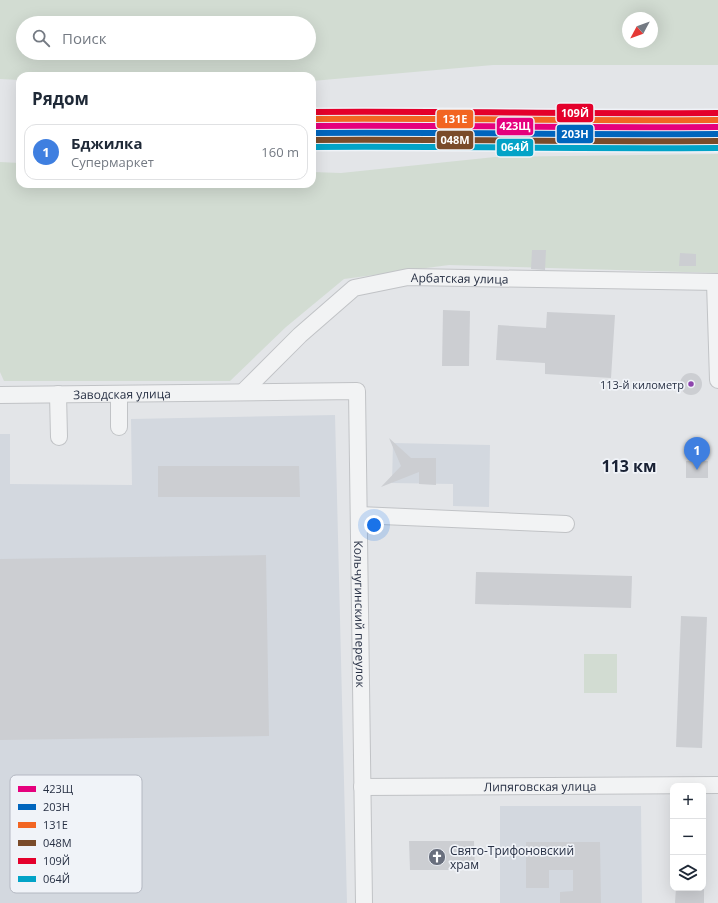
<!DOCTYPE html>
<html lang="ru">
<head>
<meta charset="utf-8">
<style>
  :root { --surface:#fff; --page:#f6f6f7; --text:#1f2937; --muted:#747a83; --line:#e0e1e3; --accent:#d93025 }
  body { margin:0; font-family:"Open Sans",sans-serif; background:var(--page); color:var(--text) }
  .controls { position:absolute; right:12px; bottom:12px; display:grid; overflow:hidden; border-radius:8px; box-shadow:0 4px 16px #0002 }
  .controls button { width:36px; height:36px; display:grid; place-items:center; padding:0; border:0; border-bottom:1px solid var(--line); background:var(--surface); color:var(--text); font:20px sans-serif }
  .compass { position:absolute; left:622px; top:12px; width:36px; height:36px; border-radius:50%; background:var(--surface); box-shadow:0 4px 16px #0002; rotate:229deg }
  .you { position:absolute; left:374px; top:525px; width:14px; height:14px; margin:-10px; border:3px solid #fff; border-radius:50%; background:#1a73e8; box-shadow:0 0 0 6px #1a73e833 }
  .badge { display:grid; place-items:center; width:26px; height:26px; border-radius:50%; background:var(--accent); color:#fff; font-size:13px; font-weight:700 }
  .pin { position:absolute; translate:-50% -33px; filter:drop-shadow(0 1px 2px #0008) }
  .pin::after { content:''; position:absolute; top:21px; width:14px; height:12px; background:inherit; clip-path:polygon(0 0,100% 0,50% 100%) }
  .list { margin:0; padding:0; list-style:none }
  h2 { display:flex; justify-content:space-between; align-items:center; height:52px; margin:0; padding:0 16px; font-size:17px }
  h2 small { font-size:13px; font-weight:400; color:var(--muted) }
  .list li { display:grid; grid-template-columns:26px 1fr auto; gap:12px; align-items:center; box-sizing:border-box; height:56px; margin:0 8px 8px; padding:0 8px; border:1px solid var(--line); border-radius:12px }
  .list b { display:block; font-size:15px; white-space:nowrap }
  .list p { margin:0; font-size:13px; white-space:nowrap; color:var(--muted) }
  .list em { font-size:13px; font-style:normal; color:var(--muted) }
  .icon { flex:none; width:22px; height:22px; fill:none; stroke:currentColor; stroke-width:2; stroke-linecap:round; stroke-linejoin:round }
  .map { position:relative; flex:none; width:718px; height:903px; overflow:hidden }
  .search { position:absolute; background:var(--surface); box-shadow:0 4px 16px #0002; left:16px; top:16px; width:300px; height:44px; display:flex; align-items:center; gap:10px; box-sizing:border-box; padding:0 14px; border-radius:22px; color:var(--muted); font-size:15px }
  .panel { position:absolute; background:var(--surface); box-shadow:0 4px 16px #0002; left:16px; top:72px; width:300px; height:116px; border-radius:12px }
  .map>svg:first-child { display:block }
  .built { fill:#d3d8df }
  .green { fill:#d2dcd2; fill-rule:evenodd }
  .building { fill:#ccced2 }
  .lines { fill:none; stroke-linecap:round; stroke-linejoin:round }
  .minor-casing { stroke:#c1c3c6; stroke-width:18 }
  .minor { stroke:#f2f3f4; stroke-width:16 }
  .rail-1-casing { stroke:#f0f3f8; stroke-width:9 }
  .rail-2-casing { stroke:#f0f3f8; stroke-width:9 }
  .rail-3-casing { stroke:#f0f3f8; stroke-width:9 }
  .rail-4-casing { stroke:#f0f3f8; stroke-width:9 }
  .rail-5-casing { stroke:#f0f3f8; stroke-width:9 }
  .rail-6-casing { stroke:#f0f3f8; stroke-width:9 }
  .rail-1 { stroke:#e5007d; stroke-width:6 }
  .rail-2 { stroke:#0065bd; stroke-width:6 }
  .rail-3 { stroke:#f26522; stroke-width:6 }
  .rail-4 { stroke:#7a4b2a; stroke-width:6 }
  .rail-5 { stroke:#e4002b; stroke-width:6 }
  .rail-6 { stroke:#02a3c7; stroke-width:6 }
  .bus-dot { fill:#8e44ad; stroke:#f0f3f8; stroke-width:1.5 }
  .labels { text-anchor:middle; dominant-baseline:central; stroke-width:3.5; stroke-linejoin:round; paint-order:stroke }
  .bus-label { font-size:11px; fill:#273044; stroke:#f0f3f8; text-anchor:end }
  .street-label { font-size:12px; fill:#273044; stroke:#f0f3f8 }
  .poi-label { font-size:12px; fill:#273044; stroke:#f0f3f8; text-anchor:start }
  .district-label { font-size:16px; font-weight:bold; fill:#192134; stroke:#f0f3f8 }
  .key { fill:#f0f3f8; stroke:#b4b8c2; stroke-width:1 }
  .key-label { font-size:11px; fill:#273044 }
  .line-badge { stroke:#f0f3f8; stroke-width:1.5 }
  .badge-label { font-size:11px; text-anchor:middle; font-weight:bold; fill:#fff }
</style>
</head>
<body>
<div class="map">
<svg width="718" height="903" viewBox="0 0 718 903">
  <rect width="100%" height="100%" fill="#e3e5e8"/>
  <g class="built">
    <polygon points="335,415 347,903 0,903 0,434 10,434 10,484 132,485 131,419"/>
    <polygon points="393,443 490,445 489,507 453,506 453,484 392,483"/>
    <polygon points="500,806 641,806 642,903 500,903"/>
  </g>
  <g class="green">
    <path d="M0 0H718V65H493L312 81V76H20V80L0 79ZM628 18H652V42H628ZM23 23H309V53H23Z"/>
    <polygon points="718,154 718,273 449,265 344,279 286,327 230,381 4,381 0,372 0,162 20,163 20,184 312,184 312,172 341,173 495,157"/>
    <rect x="584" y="654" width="33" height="39"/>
  </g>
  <g class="building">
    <polygon points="532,250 546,250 545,270 531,269"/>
    <polygon points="680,253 696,254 696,266 679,266"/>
    <polygon points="443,310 470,311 469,366 442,366"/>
    <polygon points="547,312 615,315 611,378 545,374 545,363 496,360 498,325 546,328"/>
    <circle cx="691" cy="384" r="11"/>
    <polygon points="389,438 411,458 436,458 436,485 419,484 419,472 381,487 401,466"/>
    <rect x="686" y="461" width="22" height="17"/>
    <polygon points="158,466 299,466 300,497 158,497"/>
    <polygon points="266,555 269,736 0,740 0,559"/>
    <polygon points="476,572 632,576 631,608 475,604"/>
    <polygon points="681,616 707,617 702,748 676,747"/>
    <polygon points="409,841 474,841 475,870 410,870"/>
    <polygon points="526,842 600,842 601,903 560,903 560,892 573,891 573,870 549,870 549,888 526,888"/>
    <polygon points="676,888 704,888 704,903 675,903"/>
  </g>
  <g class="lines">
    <defs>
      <g id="minor">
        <polyline points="715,282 718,380"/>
        <path id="s1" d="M243 392 300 335 354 288 408 277 718 282"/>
        <polyline points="58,394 59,437"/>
        <polyline points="119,394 119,427"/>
        <path id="s2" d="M0 395 357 391 364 903"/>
        <polyline points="359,515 566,524"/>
        <path id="s3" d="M362 787 718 785"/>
      </g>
    </defs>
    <use href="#minor" class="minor-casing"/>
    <use href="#minor" class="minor"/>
    <defs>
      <path id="rail-1" d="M312 126C447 125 583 128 718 127"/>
      <path id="rail-2" d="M312 133C447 132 583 135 718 134"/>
      <path id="rail-3" d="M312 119C447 118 583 121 718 120"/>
      <path id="rail-4" d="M312 140C447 139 583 142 718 141"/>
      <path id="rail-5" d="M312 112C447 111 583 114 718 113"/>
      <path id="rail-6" d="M312 147C448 146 583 149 718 148"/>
    </defs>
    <use href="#rail-1" class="rail-1-casing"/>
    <use href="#rail-2" class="rail-2-casing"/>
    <use href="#rail-3" class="rail-3-casing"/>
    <use href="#rail-4" class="rail-4-casing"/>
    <use href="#rail-5" class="rail-5-casing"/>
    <use href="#rail-6" class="rail-6-casing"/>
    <use href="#rail-1" class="rail-1"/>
    <use href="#rail-2" class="rail-2"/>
    <use href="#rail-3" class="rail-3"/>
    <use href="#rail-4" class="rail-4"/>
    <use href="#rail-5" class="rail-5"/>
    <use href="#rail-6" class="rail-6"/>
  </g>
  <defs>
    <symbol id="church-disc" viewBox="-11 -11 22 22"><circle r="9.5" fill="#696f7d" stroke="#f0f3f8"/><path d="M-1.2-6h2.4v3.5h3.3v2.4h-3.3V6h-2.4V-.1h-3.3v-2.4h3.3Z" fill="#fff"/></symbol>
  </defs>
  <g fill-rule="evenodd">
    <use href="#church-disc" x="427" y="847" width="20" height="20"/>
  </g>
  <circle class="bus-dot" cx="691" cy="384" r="3.5"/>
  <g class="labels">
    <g class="bus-label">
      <text x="684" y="384">113-й километр</text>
    </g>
    <g class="street-label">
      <text stroke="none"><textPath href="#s1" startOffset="259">Арбатская улица</textPath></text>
      <text stroke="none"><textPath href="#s2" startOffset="122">Заводская улица</textPath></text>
      <text stroke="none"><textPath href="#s2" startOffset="580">Кольчугинский переулок</textPath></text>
      <text stroke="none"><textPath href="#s3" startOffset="178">Липяговская улица</textPath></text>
    </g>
    <g class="poi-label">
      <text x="450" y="850">Свято-Трифоновский<tspan x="450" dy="14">храм</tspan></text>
    </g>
    <g class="district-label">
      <text x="629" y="466">113 км</text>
    </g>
  </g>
  <rect x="10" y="775" width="132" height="118" rx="6" class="key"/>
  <rect x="18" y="786" width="18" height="6" fill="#e5007d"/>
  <rect x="18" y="804" width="18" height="6" fill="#0065bd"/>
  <rect x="18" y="822" width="18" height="6" fill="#f26522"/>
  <rect x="18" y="840" width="18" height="6" fill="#7a4b2a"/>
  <rect x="18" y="858" width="18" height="6" fill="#e4002b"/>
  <rect x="18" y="876" width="18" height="6" fill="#02a3c7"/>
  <g class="key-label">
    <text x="43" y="793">423Щ</text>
    <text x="43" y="811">203Н</text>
    <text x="43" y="829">131Е</text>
    <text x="43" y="847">048М</text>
    <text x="43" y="865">109Й</text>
    <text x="43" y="883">064Й</text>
  </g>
  <g class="line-badge">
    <rect x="556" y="103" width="38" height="20" rx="4" fill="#e4002b"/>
    <rect x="436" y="109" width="38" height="20" rx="4" fill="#f26522"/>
    <rect x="496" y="117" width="38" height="19" rx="4" fill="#e5007d"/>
    <rect x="556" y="124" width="38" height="20" rx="4" fill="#0065bd"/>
    <rect x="436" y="130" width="38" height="20" rx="4" fill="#7a4b2a"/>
    <rect x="496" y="138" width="38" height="19" rx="4" fill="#02a3c7"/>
  </g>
  <g class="badge-label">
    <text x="575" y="117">109Й</text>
    <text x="455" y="123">131Е</text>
    <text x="515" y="130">423Щ</text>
    <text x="575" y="138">203Н</text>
    <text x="455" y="144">048М</text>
    <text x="515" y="151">064Й</text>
  </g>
</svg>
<div class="controls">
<button>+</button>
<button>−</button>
<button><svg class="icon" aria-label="layers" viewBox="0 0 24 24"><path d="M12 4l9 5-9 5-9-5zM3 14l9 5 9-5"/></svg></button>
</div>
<svg class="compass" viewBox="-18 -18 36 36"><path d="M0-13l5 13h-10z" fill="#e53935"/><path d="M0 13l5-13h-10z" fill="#747a83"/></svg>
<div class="you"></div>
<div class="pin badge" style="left:697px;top:470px;background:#3f7fe0">1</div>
<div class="search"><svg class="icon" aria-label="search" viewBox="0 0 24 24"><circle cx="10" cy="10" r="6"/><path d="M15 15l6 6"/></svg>Поиск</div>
<section class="panel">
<h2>Рядом<small></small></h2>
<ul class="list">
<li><span class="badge" style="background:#3f7fe0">1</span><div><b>Бджилка</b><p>Супермаркет</p></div><em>160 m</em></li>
</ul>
</section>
</div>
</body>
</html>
